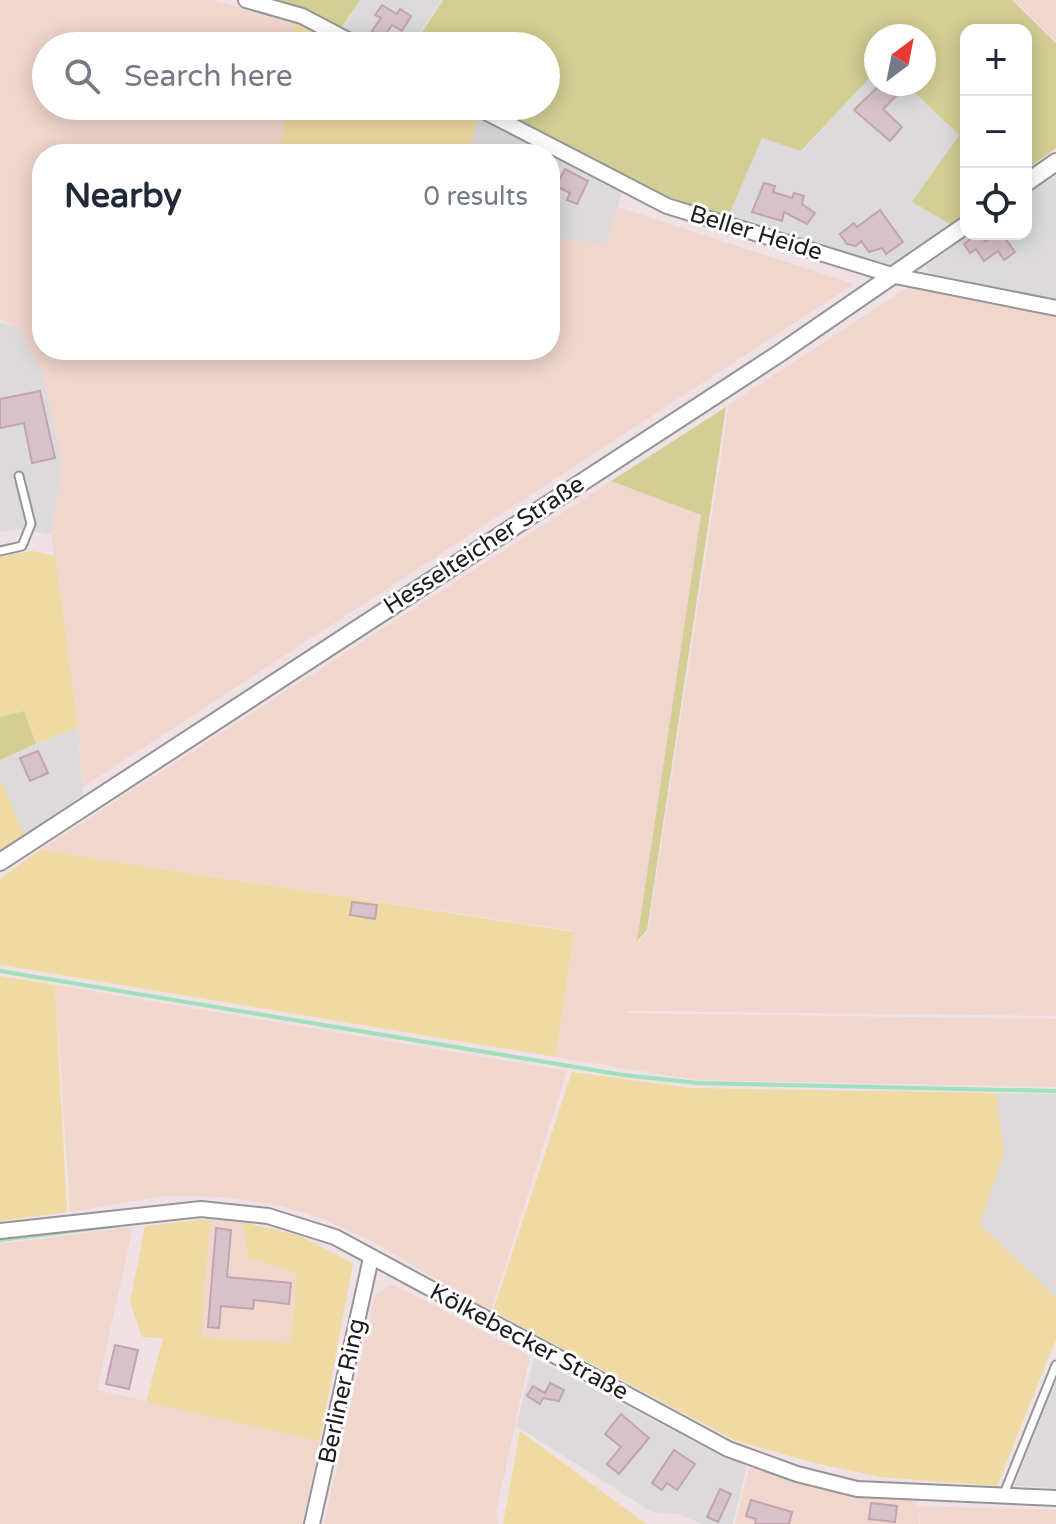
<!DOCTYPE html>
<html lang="en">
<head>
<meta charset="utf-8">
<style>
  :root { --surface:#fff; --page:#f2f2f3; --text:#1f2937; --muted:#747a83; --line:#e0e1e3 }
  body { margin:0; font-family:"Varela Round",sans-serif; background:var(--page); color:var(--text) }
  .controls { position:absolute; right:24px; top:24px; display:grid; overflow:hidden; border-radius:16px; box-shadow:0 4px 20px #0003 }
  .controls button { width:72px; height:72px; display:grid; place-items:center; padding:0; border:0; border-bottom:2px solid var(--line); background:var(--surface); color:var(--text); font:40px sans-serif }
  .compass { position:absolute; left:864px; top:24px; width:72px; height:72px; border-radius:50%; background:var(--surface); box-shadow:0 4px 20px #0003; rotate:32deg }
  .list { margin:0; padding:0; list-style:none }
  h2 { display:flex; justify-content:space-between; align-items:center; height:104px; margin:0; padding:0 32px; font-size:34px }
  h2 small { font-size:26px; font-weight:400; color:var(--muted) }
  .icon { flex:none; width:44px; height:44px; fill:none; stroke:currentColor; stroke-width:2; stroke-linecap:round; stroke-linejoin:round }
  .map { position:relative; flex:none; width:1056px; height:1524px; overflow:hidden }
  .search { position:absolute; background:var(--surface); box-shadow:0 4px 20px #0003; left:32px; top:32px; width:528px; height:88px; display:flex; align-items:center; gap:20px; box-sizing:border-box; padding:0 28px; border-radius:44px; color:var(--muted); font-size:30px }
  .panel { position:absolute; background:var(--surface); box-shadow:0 4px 20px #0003; left:32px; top:144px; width:528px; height:216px; border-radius:32px }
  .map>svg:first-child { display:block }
  .residential { fill:#dcdadb }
  .farmland { fill:#f0d6cc }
  .grass { fill:#efdaa4 }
  .forest { fill:#d3ce93 }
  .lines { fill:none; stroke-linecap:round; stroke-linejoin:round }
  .stream { stroke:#9fe1bc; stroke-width:4 }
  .building { fill:#d7c2c9; stroke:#c3a4ae; stroke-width:2 }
  .service-casing { stroke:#959595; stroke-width:11 }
  .minor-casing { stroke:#959595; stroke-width:18 }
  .tertiary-casing { stroke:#959595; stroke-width:20 }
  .service { stroke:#fff; stroke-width:7 }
  .minor { stroke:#fff; stroke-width:14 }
  .tertiary { stroke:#fff; stroke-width:16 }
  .labels { text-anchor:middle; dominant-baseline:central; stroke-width:6; stroke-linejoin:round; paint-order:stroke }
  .street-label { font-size:24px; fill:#1e1e1e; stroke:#fff }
</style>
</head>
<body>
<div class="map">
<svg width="1056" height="1524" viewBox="0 0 1056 1524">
  <rect width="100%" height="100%" fill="#f0e2e4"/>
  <g class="residential">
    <polygon points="360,0 442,0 411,46 374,46 342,28"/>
    <polygon points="876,71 876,84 906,84 959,135 912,202 950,224 891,266 728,217 762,137 802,151"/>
    <polygon points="478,118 547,154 468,154"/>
    <polygon points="550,156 622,193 605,245 550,237"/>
    <polygon points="1056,175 1056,300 930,273 926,266 970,234 1026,234 1026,195"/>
    <polygon points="0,322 17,327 42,371 63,463 51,535 21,529 0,532"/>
    <polygon points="78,727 83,795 24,834 0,779 0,760"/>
    <polygon points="996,1093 1056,1094 1056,1298 980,1224 1004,1153"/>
    <polygon points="534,1358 725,1458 747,1466 733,1524 703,1524 677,1514 652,1512 516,1426"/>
    <polygon points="1056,1381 1056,1488 1014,1486"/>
  </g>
  <g class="farmland">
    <polygon points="0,0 212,0 295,22 292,46 46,46 46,106 285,106 279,154 42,154 42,350 550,350 550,237 604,245 618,207 854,284 83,787 78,727 51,535 63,463 42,371 17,327 0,320"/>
    <polygon points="1014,0 1056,0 1056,41"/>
    <polygon points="907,288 1056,317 1056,1016 627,1011 626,1013 1056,1019 1056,1087 696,1080 556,1057 574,931 40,850 611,481 701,515 638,943 648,931 729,404"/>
    <polygon points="55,985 567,1071 491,1311 371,1241 323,1219 278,1205 225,1197 165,1196 70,1212"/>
    <polygon points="210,1219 242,1222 248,1258 297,1273 290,1343 200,1337"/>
    <polygon points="133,1227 97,1390 320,1441 302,1524 0,1524 0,1244"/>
    <polygon points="392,1284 530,1356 496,1512 498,1524 324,1524 375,1295"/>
    <polygon points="749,1467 856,1497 917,1498 918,1506 1056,1510 1056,1524 920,1524 919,1510 919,1524 735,1524"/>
  </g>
  <g class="grass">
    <polygon points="295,22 346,46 292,46"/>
    <polygon points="285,106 456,106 478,118 468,154 279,154"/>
    <polygon points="33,551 55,556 78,727 36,744 24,711 0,717 0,556"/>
    <polygon points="0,779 24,834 0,851"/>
    <polygon points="40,850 574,932 556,1057 0,965 0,879"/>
    <polygon points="0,976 55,985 67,1212 0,1221"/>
    <polygon points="572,1072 691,1088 996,1093 1004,1153 980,1224 1056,1298 1056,1339 997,1486 880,1477 810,1462 734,1440 493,1311"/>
    <polygon points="210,1219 201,1337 290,1343 297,1273 248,1258 242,1222 298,1235 353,1263 320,1441 146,1402 163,1338 142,1337 130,1302 145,1226"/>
    <polygon points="520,1431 646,1524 503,1524"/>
  </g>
  <g class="forest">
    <polygon points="270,0 360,0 341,28 304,10"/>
    <polygon points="443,0 1012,0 1056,43 1056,148 1026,170 1026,30 966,30 966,213 950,224 912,202 959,135 906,84 924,84 924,36 876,36 876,71 801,151 762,138 728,217 664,197 488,106 546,106 546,46 413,46"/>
    <polygon points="726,407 647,930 637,941 701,515 611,481"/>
    <polygon points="24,711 36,744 0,760 0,717"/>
  </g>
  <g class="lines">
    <g class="stream">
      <polyline points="0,971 623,1075 698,1083 1056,1091"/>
      <polyline points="0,1240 121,1225"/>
    </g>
  </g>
  <g class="building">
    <polygon points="382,5 397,14 400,9 411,16 402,31 392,25 383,38 372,31 381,18 375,15"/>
    <polygon points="881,84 891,84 900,92 883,109 902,127 890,141 854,110"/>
    <polygon points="565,169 588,181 577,204 567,200 570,193 556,186"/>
    <polygon points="764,183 775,186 773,192 792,198 794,193 804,196 802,204 815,213 807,224 784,212 782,221 752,212"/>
    <polygon points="880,210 903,242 886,254 882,248 869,252 861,241 856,246 847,244 840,234 854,223 857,227"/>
    <polygon points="977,234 985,241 1002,234 1015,252 1004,260 998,251 984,261 976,249 970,253 964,244"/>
    <polygon points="40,391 55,458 32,463 24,423 0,428 0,399"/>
    <polygon points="38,751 48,773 30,781 20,758"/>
    <polygon points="352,902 377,905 375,919 350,915"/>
    <polygon points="216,1228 231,1230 227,1277 291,1283 289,1304 254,1300 253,1309 221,1306 219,1328 208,1327"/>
    <polygon points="115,1345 138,1350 129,1389 106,1384"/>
    <polygon points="550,1383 564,1390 559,1401 543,1398 540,1404 527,1396 533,1386 545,1393"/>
    <polygon points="621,1414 649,1438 619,1474 607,1464 621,1447 605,1434"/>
    <polygon points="674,1450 695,1464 677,1490 667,1483 662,1490 652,1483"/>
    <polygon points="720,1489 731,1494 718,1522 707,1517"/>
    <polygon points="751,1500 792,1512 789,1524 755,1524 756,1519 746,1516"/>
    <polygon points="871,1503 897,1506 895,1522 869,1519"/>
  </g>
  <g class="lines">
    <defs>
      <g id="service">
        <polyline points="0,551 22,546 31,524 19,476"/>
        <polyline points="1003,1496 1056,1365"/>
      </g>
      <g id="minor">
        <polyline points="246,0 302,16 359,46"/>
        <polyline points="474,106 667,206 895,276 1056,308"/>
        <polyline points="0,1231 201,1209 268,1216 335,1237 728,1449 797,1474 857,1489 1056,1498"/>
        <polyline points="312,1524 371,1258"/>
      </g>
      <g id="tertiary">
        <polyline points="1026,183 1056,162"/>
        <polyline points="0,862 780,353 966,225"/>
      </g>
    </defs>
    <use href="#service" class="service-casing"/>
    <use href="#minor" class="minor-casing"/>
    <use href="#tertiary" class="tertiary-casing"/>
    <use href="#service" class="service"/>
    <use href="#minor" class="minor"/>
    <use href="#tertiary" class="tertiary"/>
  </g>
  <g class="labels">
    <g class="street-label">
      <text transform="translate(756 233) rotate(17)">Beller Heide</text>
      <text transform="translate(484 545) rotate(-33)">Hesselteicher Straße</text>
      <text transform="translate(529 1342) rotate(28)">Kölkebecker Straße</text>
      <text transform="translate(342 1391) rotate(-78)">Berliner Ring</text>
    </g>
  </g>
</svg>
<div class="controls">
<button>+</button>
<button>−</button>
<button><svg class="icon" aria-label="locate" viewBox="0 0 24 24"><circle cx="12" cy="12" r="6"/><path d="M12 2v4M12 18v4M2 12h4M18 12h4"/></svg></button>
</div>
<svg class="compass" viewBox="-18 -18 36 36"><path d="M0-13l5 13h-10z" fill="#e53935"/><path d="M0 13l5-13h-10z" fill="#747a83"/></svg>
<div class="search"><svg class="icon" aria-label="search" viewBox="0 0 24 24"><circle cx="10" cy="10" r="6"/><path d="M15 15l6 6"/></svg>Search here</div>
<section class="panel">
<h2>Nearby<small>0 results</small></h2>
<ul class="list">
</ul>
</section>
</div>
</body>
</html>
